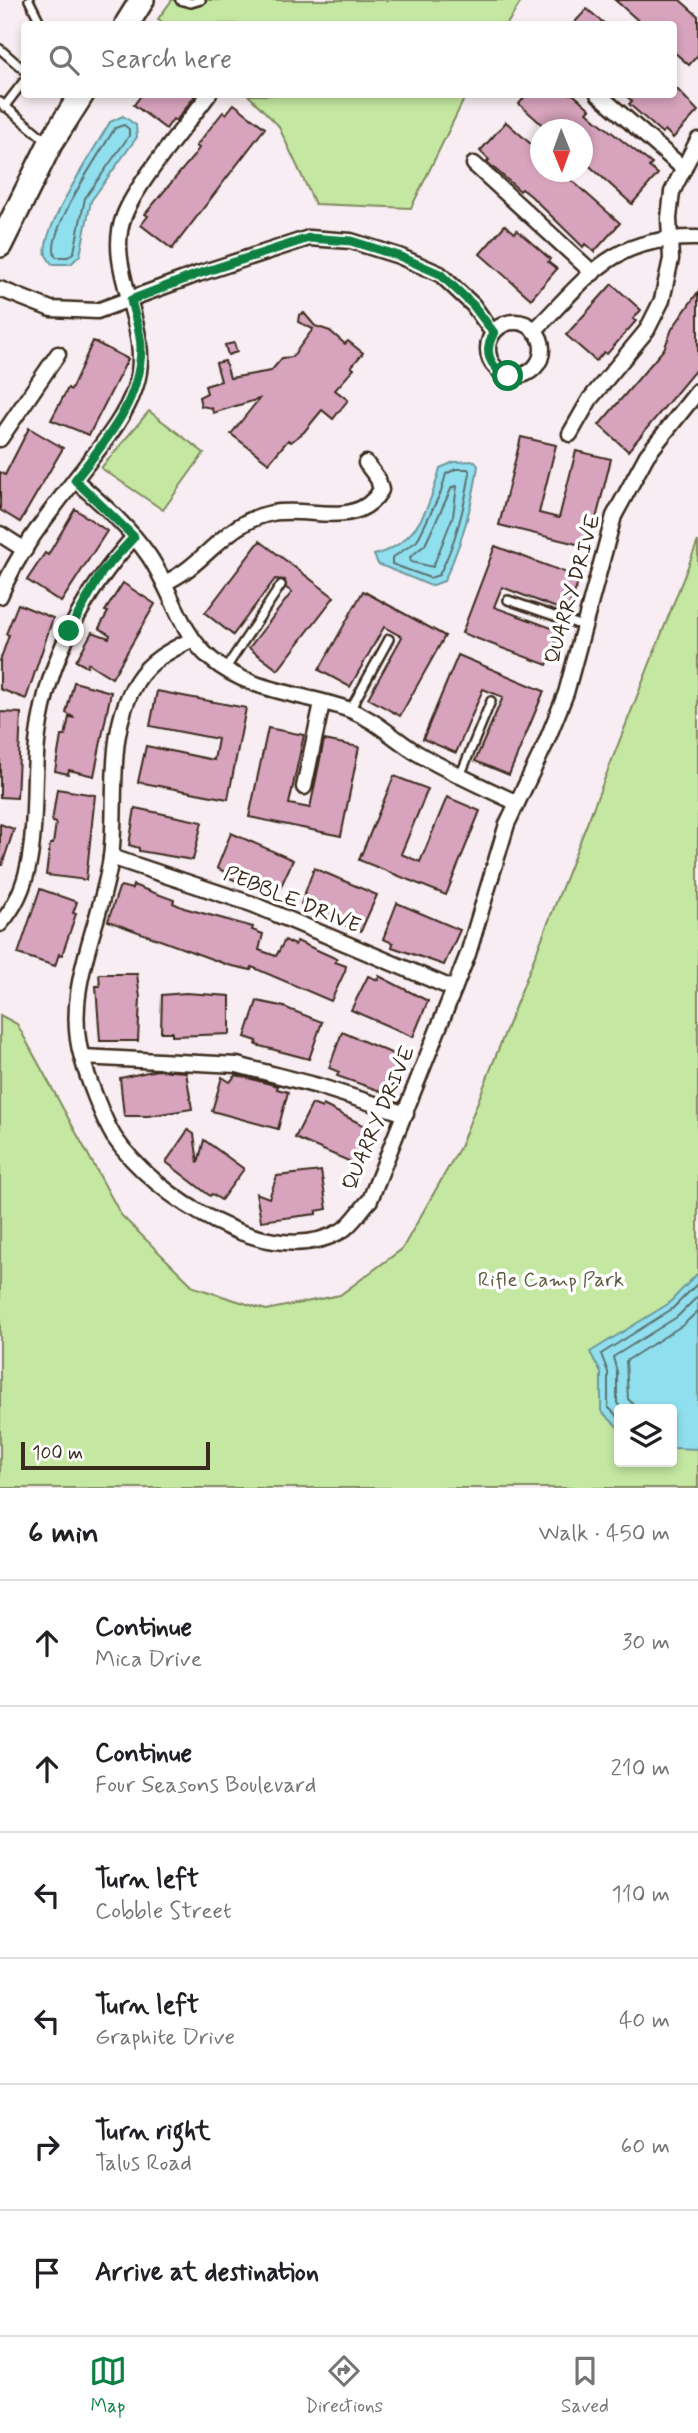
<!DOCTYPE html>
<html lang="en">
<head>
<meta charset="utf-8">
<style>
  :root { --surface:#fff; --page:#f6f6f6; --text:#202124; --muted:#757577; --line:#e0e0e0; --accent:#0b8043 }
  body { margin:0; font-family:Mynerve,sans-serif; background:var(--page); color:var(--text) }
  .controls { position:absolute; right:21px; bottom:21px; display:grid; overflow:hidden; border-radius:7px; box-shadow:0 4px 10px #0003 }
  .controls button { width:63px; height:63px; display:grid; place-items:center; padding:0; border:0; border-bottom:2px solid var(--line); background:var(--surface); color:var(--text); font:35px sans-serif }
  .compass { position:absolute; left:530px; top:119px; width:63px; height:63px; border-radius:50%; background:var(--surface); box-shadow:0 4px 10px #0003; rotate:179deg }
  .scale { position:absolute; left:21px; bottom:18px; width:189px; box-sizing:border-box; padding-left:7px; border:4px solid #3b2a1e; border-top:0; font-size:19px; line-height:24px; white-space:nowrap; color:#3b2a1e; -webkit-text-stroke:5px #fff; paint-order:stroke }
  .stop { position:absolute; width:21px; height:21px; margin:-16px; border:5px solid #0b8043; border-radius:50%; background:#fff }
  .stop.end { background:#0b8043; border-color:#fff; box-shadow:0 2px 7px #0008 }
  .list { margin:0; padding:0; list-style:none }
  h2 { display:flex; justify-content:space-between; align-items:center; height:91px; margin:0; padding:0 28px; font-size:30px }
  h2 small { font-size:23px; font-weight:400; color:var(--muted) }
  .list li { display:grid; grid-template-columns:46px 1fr auto; gap:21px; align-items:center; box-sizing:border-box; height:126px; padding:0 28px; border-top:2px solid var(--line) }
  .list b { display:block; font-size:26px; white-space:nowrap }
  .list p { margin:0; font-size:23px; white-space:nowrap; color:var(--muted) }
  .list em { font-size:23px; font-style:normal; color:var(--muted) }
  .icon { flex:none; width:38px; height:38px; fill:none; stroke:currentColor; stroke-width:2; stroke-linecap:round; stroke-linejoin:round }
  .map { position:relative; flex:none; width:698px; height:1488px; overflow:hidden }
  .search { position:absolute; background:var(--surface); box-shadow:0 4px 10px #0003; left:21px; right:21px; top:21px; height:77px; display:flex; align-items:center; gap:18px; box-sizing:border-box; padding:0 24px; border-radius:7px; color:var(--muted); font-size:26px }
  .sheet { height:847px; background:var(--surface) }
  nav { display:flex; justify-content:space-around; align-items:center; box-sizing:border-box; height:98px; border-top:2px solid var(--line); background:var(--surface); font-size:19px; color:var(--muted) }
  nav a { display:grid; justify-items:center; gap:4px }
  nav .on { color:var(--accent) }
  .map>svg:first-child { display:block }
  .green { fill:#c4e8a1; stroke:#808960; stroke-width:2; fill-rule:evenodd }
  .water { fill:#90dfee; stroke:#6e979b; stroke-width:2 }
  .lines { fill:none; stroke-linecap:round; stroke-linejoin:round }
  .shore { stroke:#5d7271; stroke-width:2 }
  .building { fill:#d7a3bd; stroke:#3b2a1e; stroke-width:2 }
  .service-casing { stroke:#3b2a1e; stroke-width:12 }
  .minor-casing { stroke:#3b2a1e; stroke-width:19 }
  .primary-casing { stroke:#3b2a1e; stroke-width:28 }
  .service { stroke:#fff; stroke-width:7 }
  .minor { stroke:#fff; stroke-width:14 }
  .primary { stroke:#fff; stroke-width:23 }
  .route { stroke:#0b8043; stroke-width:9 }
  .labels { text-anchor:middle; dominant-baseline:central; stroke-width:7; stroke-linejoin:round; paint-order:stroke }
  .street-label { font-size:21px; fill:#3b2a1e; stroke:#fff }
  .park-label { font-size:21px; fill:#5d5a3f; stroke:#fff }
</style>
</head>
<body>
<div class="map">
<svg width="698" height="1488" viewBox="0 0 698 1488">
  <rect width="100%" height="100%" fill="#f7edf2"/>
  <filter id="ink" filterUnits="userSpaceOnUse"><feTurbulence type="fractalNoise" baseFrequency=".0143" numOctaves="2"/><feDisplacementMap in="SourceGraphic" scale="14" xChannelSelector="R" yChannelSelector="G"/><feConvolveMatrix kernelMatrix="1 2 1 2 8 2 1 2 1" color-interpolation-filters="sRGB"/></filter>
  <g filter="url(#ink)">
    <g class="green">
      <polygon points="172,0 522,0 507,24 166,24 158,19"/>
      <polygon points="248,95 466,95 411,208 315,204 278,125"/>
      <polygon points="149,411 204,453 163,510 101,468"/>
      <path d="M698 541V1488H0V1015L17 1024 121 1215 194 1287 266 1310 340 1295 402 1249 460 1147ZM619 1409H672V1462H619Z"/>
    </g>
    <g class="water">
      <path d="M123 116 136 125 137 137 91 201 80 255 71 264H52C50 261 47 258 46 255 39 232 97 145 110 122Z"/>
      <path d="M475 461 478 466C472 507 462 544 444 581L431 586 378 564 374 555C417 544 430 507 440 468L454 462Z"/>
      <polygon points="698,1273 698,1449 672,1448 672,1409 619,1409 619,1428 601,1411 601,1373 590,1352 668,1304"/>
    </g>
    <g class="lines">
      <g class="shore">
        <path d="M124 125 129 129V136L85 198 74 252 68 257H56C42 237 102 150 115 128Z"/>
        <path d="M456 469H468L470 473C464 508 456 542 439 575L430 578 392 564V558L417 541 441 492 446 474Z"/>
        <polygon points="457,486 453,516 433,567 411,562 410,557 425,545 452,487"/>
        <polyline points="622,1409 617,1403 617,1372 613,1357 677,1317 698,1296"/>
        <polyline points="638,1409 628,1399 626,1361 683,1325 698,1311"/>
        <polyline points="619,1418 608,1407 608,1372 601,1354 672,1309 698,1283"/>
      </g>
    </g>
    <g class="building">
      <polygon points="615,0 680,0 698,16 698,55 689,65 674,52 674,24 642,24"/>
      <polygon points="587,9 605,24 573,24"/>
      <polygon points="674,86 698,111 673,138 665,130 662,133 629,104 632,101 624,94 674,94"/>
      <polygon points="142,94 196,94 176,121 173,119 166,129 134,105"/>
      <polygon points="527,94 573,94 590,109 587,112 596,120 652,164 649,167 658,174 632,204 583,160 583,130 548,130 519,104"/>
      <polygon points="234,104 265,128 172,249 141,225 148,216 145,214 192,158 199,148 196,146 223,112 226,114"/>
      <polygon points="506,122 541,153 541,172 562,172 620,223 594,252 585,244 583,247 531,196 522,189 520,191 487,162 489,160 480,151"/>
      <polygon points="505,225 515,233 517,230 550,259 548,262 557,269 531,299 480,254"/>
      <polygon points="612,284 641,310 633,319 636,321 607,354 604,352 596,361 566,335"/>
      <polygon points="698,292 698,367 628,451 599,425 664,349 672,329"/>
      <polygon points="304,313 315,326 330,331 345,344 348,341 363,353 351,367 354,369 335,390 348,400 333,419 322,410 304,432 291,442 288,440 269,463 231,434 259,399 213,413 212,408 201,406 199,397 207,393 205,386 221,381 216,363 225,361 230,378 271,371 282,358 292,357 313,329 298,322 299,315"/>
      <polygon points="93,341 128,359 89,435 51,420 68,388 71,390"/>
      <polygon points="234,343 237,352 228,355 225,345"/>
      <polygon points="29,428 63,448 20,522 0,510 0,472 5,475"/>
      <polygon points="521,437 556,445 539,513 559,518 576,451 611,459 589,547 499,525"/>
      <polygon points="75,509 107,531 61,602 27,580 45,553 48,555"/>
      <polygon points="260,541 334,597 278,670 249,648 292,592 286,588 285,580 275,579 233,635 205,613"/>
      <polygon points="495,546 580,578 567,612 502,587 494,607 560,631 547,665 462,633"/>
      <polygon points="123,583 155,604 112,678 88,663 87,667 76,661 92,632 109,638 110,635 99,628 108,612 105,611"/>
      <polygon points="363,591 445,636 400,716 368,698 402,637 384,627 350,687 319,670"/>
      <polygon points="18,604 53,618 26,699 0,689 0,661 9,635 6,634"/>
      <polygon points="458,655 544,691 509,775 475,761 503,697 483,689 456,753 423,739"/>
      <polygon points="74,682 111,692 94,776 69,770 68,774 55,771 61,736 65,736 69,717 75,718 66,713"/>
      <polygon points="157,691 246,708 228,799 138,782 146,746 214,760 218,739 150,726"/>
      <polygon points="0,712 21,713 17,798 0,797"/>
      <polygon points="268,728 304,735 289,804 310,808 324,740 359,747 341,836 249,817"/>
      <polygon points="394,776 428,789 401,854 420,862 447,797 480,811 446,895 359,860"/>
      <polygon points="57,789 95,795 86,880 46,875 50,844 53,844 56,823 52,822"/>
      <polygon points="135,808 202,822 193,860 139,851 139,848 129,845"/>
      <polygon points="0,824 14,829 2,865 0,865"/>
      <polygon points="231,833 293,860 277,895 267,890 265,893 225,876 227,873 217,868"/>
      <polygon points="314,868 377,895 361,931 309,912 311,908 301,904"/>
      <polygon points="133,885 174,900 173,903 184,908 253,927 252,930 263,934 259,950 276,956 285,940 295,945 297,941 337,959 335,962 346,966 345,971 331,1001 252,967 251,970 228,965 108,921 119,888 121,886 132,889"/>
      <polygon points="40,889 77,902 73,913 76,914 62,955 59,954 55,966 18,954"/>
      <polygon points="397,903 460,930 444,965 392,947 393,943 383,939"/>
      <polygon points="99,974 137,974 140,998 138,1041 100,1041 96,986 100,986"/>
      <polygon points="368,976 378,980 379,976 428,1001 413,1037 351,1010"/>
      <polygon points="186,993 230,996 230,1034 172,1036 172,1032 161,1032 162,995"/>
      <polygon points="257,1001 281,1006 322,1022 309,1059 256,1045 257,1041 245,1037"/>
      <polygon points="342,1032 405,1059 389,1094 337,1076 339,1072 329,1068"/>
      <polygon points="157,1070 186,1072 192,1109 148,1116 124,1116 120,1078"/>
      <polygon points="236,1075 278,1086 277,1089 288,1092 278,1129 212,1111 222,1077 230,1082"/>
      <polygon points="312,1104 322,1108 323,1105 373,1130 358,1165 295,1138"/>
      <polygon points="188,1130 194,1134 198,1163 204,1140 244,1169 221,1200 212,1194 210,1196 166,1162"/>
      <polygon points="321,1171 327,1209 316,1211 316,1214 261,1221 256,1193 269,1198 277,1176"/>
    </g>
    <g class="lines">
      <defs>
        <g id="service">
          <polyline points="29,0 41,24"/>
          <polyline points="180,0 191,3 201,0"/>
          <polyline points="0,49 24,70"/>
          <polyline points="0,102 48,142"/>
          <polyline points="4,107 24,81"/>
          <polyline points="508,600 583,626"/>
          <polyline points="226,668 281,585"/>
          <polyline points="350,710 389,639"/>
          <polyline points="460,776 491,701"/>
        </g>
        <g id="minor">
          <polyline points="598,94 684,169"/>
          <polyline points="474,164 593,273"/>
          <polyline points="0,289 51,309 97,311 198,274 309,238 351,241 399,256 440,274 473,305 493,333"/>
          <circle cx="515" cy="349" r="27"/>
          <path d="M534 331C590 275 612 236 698 238"/>
          <polyline points="570,434 590,399 647,330 662,300 671,259 669,218 672,192 698,140"/>
          <polyline points="0,439 58,354"/>
          <path d="M75 480C101 503 129 527 149 556 172 590 179 632 211 659 251 693 304 693 350 710 376 720 394 739 417 753 449 772 483 787 517 803"/>
          <polyline points="0,534 25,550"/>
          <path d="M164 583C205 566 224 522 272 513 311 506 357 530 381 490L378 479 366 463"/>
          <path d="M0 596C18 550 54 507 84 468 104 442 124 419 135 388 156 330 103 270 124 216 137 182 186 126 209 94"/>
          <path d="M191 640C171 650 150 660 137 681 105 732 118 800 111 857 102 924 62 989 82 1058 88 1079 103 1119 114 1137 154 1196 270 1272 341 1231 352 1225 361 1209 370 1200L468 954 507 824 545 745 566 693 614 516 647 455 698 391"/>
          <polyline points="304,787 322,703"/>
          <polyline points="111,857 252,904 454,989"/>
          <path d="M0 924C46 873 29 797 38 735 48 660 84 592 134 537"/>
          <polyline points="82,1057 237,1065 318,1086 406,1114"/>
        </g>
        <g id="primary">
          <polyline points="127,24 142,0"/>
          <polyline points="0,245 50,144 82,94"/>
        </g>
      </defs>
      <use href="#service" class="service-casing"/>
      <use href="#minor" class="minor-casing"/>
      <use href="#primary" class="primary-casing"/>
      <use href="#service" class="service"/>
      <use href="#minor" class="minor"/>
      <use href="#primary" class="primary"/>
    </g>
  </g>
  <g class="lines" filter="url(#ink)">
    <path class="route" d="M69 631 102 572 134 537 75 480C107 439 140 402 141 348 141 332 134 315 131 300L198 274 309 238 351 241 399 256 440 274 473 305 494 333C483 351 489 367 508 376"/>
  </g>
  <g class="labels">
    <g class="street-label">
      <text transform="translate(573 589) rotate(-74)">QUARRY DRIVE</text>
      <text transform="translate(292 900) rotate(22)">PEBBLE DRIVE</text>
      <text transform="translate(379 1118) rotate(-67)">QUARRY DRIVE</text>
    </g>
    <g class="park-label">
      <text x="551" y="1280">Rifle Camp Park</text>
    </g>
  </g>
</svg>
<div class="controls">
<button><svg class="icon" aria-label="layers" viewBox="0 0 24 24"><path d="M12 4l9 5-9 5-9-5zM3 14l9 5 9-5"/></svg></button>
</div>
<svg class="compass" viewBox="-18 -18 36 36"><path d="M0-13l5 13h-10z" fill="#e53935"/><path d="M0 13l5-13h-10z" fill="#757577"/></svg>
<div class="scale">100 m</div>
<div class="stop" style="left:508px;top:376px"></div>
<div class="stop end" style="left:69px;top:631px"></div>
<div class="search"><svg class="icon" aria-label="search" viewBox="0 0 24 24"><circle cx="10" cy="10" r="6"/><path d="M15 15l6 6"/></svg>Search here</div>
</div>
<section class="sheet">
<h2>6 min<small>Walk · 450 m</small></h2>
<ul class="list">
<li><svg class="icon" aria-label="ahead" viewBox="0 0 24 24"><path d="M12 20V5M6 11l6-6 6 6"/></svg><div><b>Continue</b><p>Mica Drive</p></div><em>30 m</em></li>
<li><svg class="icon" aria-label="ahead" viewBox="0 0 24 24"><path d="M12 20V5M6 11l6-6 6 6"/></svg><div><b>Continue</b><p>Four Seasons Boulevard</p></div><em>210 m</em></li>
<li><svg class="icon" aria-label="left" viewBox="0 0 24 24"><path d="M17 20v-9H6M10 6l-5 5 5 5"/></svg><div><b>Turn left</b><p>Cobble Street</p></div><em>110 m</em></li>
<li><svg class="icon" aria-label="left" viewBox="0 0 24 24"><path d="M17 20v-9H6M10 6l-5 5 5 5"/></svg><div><b>Turn left</b><p>Graphite Drive</p></div><em>40 m</em></li>
<li><svg class="icon" aria-label="right" viewBox="0 0 24 24"><path d="M7 20v-9h11M14 6l5 5-5 5"/></svg><div><b>Turn right</b><p>Talus Road</p></div><em>60 m</em></li>
<li><svg class="icon" aria-label="arrive" viewBox="0 0 24 24"><path d="M6 21V4h12l-3 4 3 4H6"/></svg><div><b>Arrive at destination</b></div></li>
</ul>
</section>
<nav>
<a class="on"><svg class="icon" aria-label="map" viewBox="0 0 24 24"><path d="M3 6l6-2 6 2 6-2v14l-6 2-6-2-6 2zM9 4v14M15 6v14"/></svg>Map</a>
<a><svg class="icon" aria-label="directions" viewBox="0 0 24 24"><path d="M12 3l9 9-9 9-9-9zM9 14v-3h6M13 9l2 2-2 2"/></svg>Directions</a>
<a><svg class="icon" aria-label="saved" viewBox="0 0 24 24"><path d="M7 4h10v16l-5-4-5 4z"/></svg>Saved</a>
</nav>
</body>
</html>
